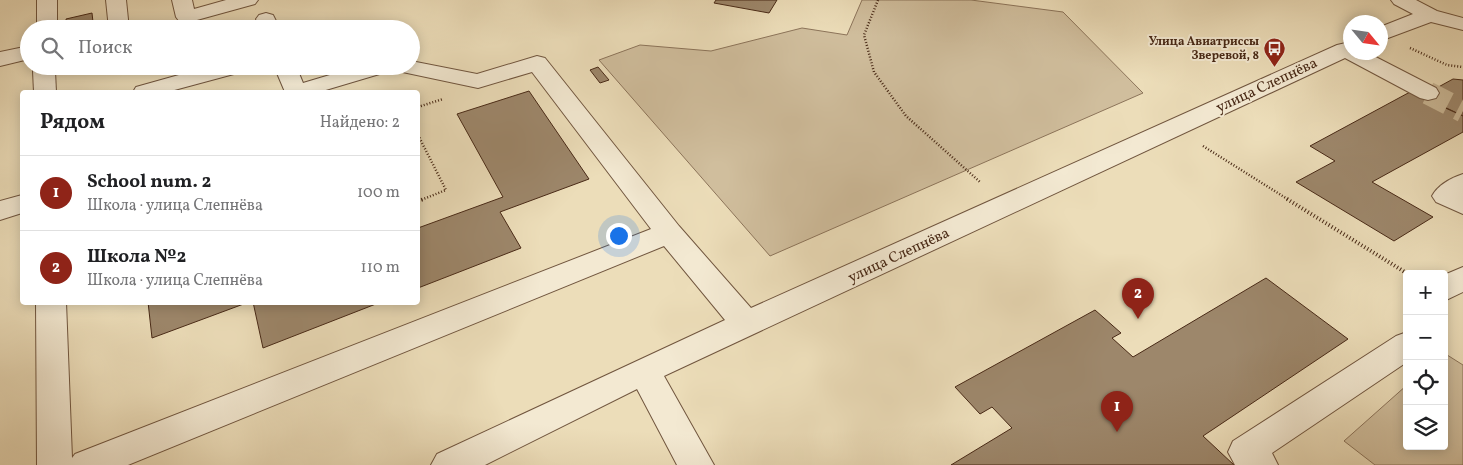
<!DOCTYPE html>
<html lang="ru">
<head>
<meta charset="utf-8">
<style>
  :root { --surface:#fff; --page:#f6f6f6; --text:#202124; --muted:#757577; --line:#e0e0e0; --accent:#8f2418 }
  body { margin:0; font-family:Vollkorn,serif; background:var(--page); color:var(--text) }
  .controls { position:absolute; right:15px; bottom:15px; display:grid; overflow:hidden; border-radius:5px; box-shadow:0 2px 12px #0003 }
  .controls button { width:45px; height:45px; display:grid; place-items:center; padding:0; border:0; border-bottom:1px solid var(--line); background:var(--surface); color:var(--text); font:25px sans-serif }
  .compass { position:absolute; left:1343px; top:15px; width:45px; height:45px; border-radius:50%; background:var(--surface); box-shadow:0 2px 12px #0003; rotate:119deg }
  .you { position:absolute; left:618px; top:235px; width:18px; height:18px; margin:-12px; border:4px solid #fff; border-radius:50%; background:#1a73e8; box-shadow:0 0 0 8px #1a73e833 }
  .badge { display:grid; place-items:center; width:32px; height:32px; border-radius:50%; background:var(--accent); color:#fff; font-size:16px; font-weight:700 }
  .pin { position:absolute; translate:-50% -41px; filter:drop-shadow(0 1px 2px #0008) }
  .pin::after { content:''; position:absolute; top:26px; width:18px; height:15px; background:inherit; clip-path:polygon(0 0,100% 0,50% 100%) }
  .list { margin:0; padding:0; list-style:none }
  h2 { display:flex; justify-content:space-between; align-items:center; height:65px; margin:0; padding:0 20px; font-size:21px }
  h2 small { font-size:16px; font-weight:400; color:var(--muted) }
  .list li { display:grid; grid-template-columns:32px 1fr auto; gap:15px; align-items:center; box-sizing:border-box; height:75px; padding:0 20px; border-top:1px solid var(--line) }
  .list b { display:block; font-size:19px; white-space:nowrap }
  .list p { margin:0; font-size:16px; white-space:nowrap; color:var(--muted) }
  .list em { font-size:16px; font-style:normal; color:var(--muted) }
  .icon { flex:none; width:28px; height:28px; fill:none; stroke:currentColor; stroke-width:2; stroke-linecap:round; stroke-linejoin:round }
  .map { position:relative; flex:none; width:1463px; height:465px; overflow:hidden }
  .search { position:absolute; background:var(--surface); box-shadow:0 2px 12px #0003; left:20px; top:20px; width:400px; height:55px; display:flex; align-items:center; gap:12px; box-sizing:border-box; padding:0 18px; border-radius:28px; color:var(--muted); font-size:19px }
  .panel { position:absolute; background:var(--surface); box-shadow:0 2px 12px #0003; left:20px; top:90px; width:400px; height:215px; border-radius:5px }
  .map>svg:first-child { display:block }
  .green { fill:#d0be9d; stroke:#8c745a }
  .building { fill:#9d876b; stroke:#482916 }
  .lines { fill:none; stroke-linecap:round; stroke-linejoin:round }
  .minor-tunnel { stroke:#cbb998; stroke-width:23; stroke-dasharray:23 11; stroke-linecap:butt }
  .minor-casing { stroke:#71563f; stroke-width:2 }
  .path-far1 { stroke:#482916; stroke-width:2.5; stroke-dasharray:1 2; stroke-linecap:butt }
  .path { stroke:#482916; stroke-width:4; stroke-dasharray:1 2.5; stroke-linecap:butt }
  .minor { fill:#f3e9d2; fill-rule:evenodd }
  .labels { text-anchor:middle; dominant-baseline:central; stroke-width:4; stroke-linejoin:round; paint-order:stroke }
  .far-poi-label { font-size:12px; font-weight:bold; fill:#482916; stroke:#f3e9d2; text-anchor:end }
  .street-label { font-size:15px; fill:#482916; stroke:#f3e9d2 }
</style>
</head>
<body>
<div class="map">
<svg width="1463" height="465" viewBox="0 0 1463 465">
  <rect width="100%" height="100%" fill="#ecddb9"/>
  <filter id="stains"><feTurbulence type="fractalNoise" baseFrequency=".004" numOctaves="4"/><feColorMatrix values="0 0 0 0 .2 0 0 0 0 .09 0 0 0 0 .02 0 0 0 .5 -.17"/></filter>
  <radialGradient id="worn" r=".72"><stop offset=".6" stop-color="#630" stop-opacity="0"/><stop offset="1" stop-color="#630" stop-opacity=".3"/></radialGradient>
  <g class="green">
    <polygon points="862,0 971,0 1063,12 1143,93 770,256 599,60 640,45 711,51 802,28 847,35"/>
    <polygon points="1444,353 1463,365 1463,465 1375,465 1344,441 1407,385 1407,446 1444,446"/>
  </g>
  <g class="building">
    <polygon points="716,0 777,0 769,13 714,3"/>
    <polygon points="92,13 93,22 67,28 66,19"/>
    <polygon points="598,67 609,80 600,83 590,70"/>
    <polygon points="1453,79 1463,80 1463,116 1422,96"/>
    <polygon points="529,91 589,179 500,212 521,248 418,288 418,228 503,197 457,114"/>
    <polygon points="1410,92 1463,116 1463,132 1372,182 1433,217 1394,241 1296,182 1335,161 1310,146"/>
    <polygon points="1266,278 1348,339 1203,436 1234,465 951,465 1012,428 992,407 980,414 955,387 1095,310 1121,333 1112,338 1133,357"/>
    <polygon points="148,302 249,302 152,338"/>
    <polygon points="253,302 381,302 263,348"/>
  </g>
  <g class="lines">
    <polyline class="minor-tunnel" points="1428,93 1463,111"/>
    <defs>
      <g id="minor">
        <rect x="37" y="0" width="20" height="29"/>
        <polygon points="106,0 126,0 129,29 109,29"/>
        <polygon points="172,0 192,0 194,9 226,0 258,0 255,4 186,23 179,21 176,17"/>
        <polygon points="1391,0 1416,0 1437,11 1463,18 1463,30 1431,22 1380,41 1380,27 1413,14 1394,4"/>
        <polygon points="266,13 273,15 280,29 260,29 256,19 259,15"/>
        <polygon points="1350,42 1350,52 1366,52 1436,88 1439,93 1436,98 1428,100 1420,98 1345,58 664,376 714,465 677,465 637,389 485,465 431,465 437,454 725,320 664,246 128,465 37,465 36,302 66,302 72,458 75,454 651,229 532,72 478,88 393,70 319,92 285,92 274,66 296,66 303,83 360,66 411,66 411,61 477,74 537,56 545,58 679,226 751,308 1337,45"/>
        <polygon points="29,46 29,59 0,66 0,52"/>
        <polygon points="36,66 52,66 55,71 56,92 34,92 33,71"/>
        <polygon points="211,66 248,66 245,71 167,92 133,92 136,87"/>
        <path d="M1463 174V214L1436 202 1432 196C1438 185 1451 178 1463 174Z"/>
        <polygon points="22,195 22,213 0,220 0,201"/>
        <polygon points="1463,267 1463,292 1444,301 1444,275"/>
        <polygon points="1407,332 1407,362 1272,453 1278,465 1235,465 1228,452 1233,441 1396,336"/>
      </g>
    </defs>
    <use href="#minor" class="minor-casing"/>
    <g class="path-far1">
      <polyline points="878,0 864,35 874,72 906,116 980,182"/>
      <polyline points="1410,48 1447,65 1463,67"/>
      <polyline points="418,107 443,99"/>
      <polyline points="418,135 446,190 421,200"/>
      <polyline points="1203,146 1289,200"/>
    </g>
    <g class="path">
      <polyline points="1287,199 1408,274"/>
      <polyline points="418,201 424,199"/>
    </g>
    <use href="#minor" class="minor"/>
  </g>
  <defs>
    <symbol id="bus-pin" viewBox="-11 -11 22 30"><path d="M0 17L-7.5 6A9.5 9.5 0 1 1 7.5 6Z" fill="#8f2418" stroke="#f3e9d2"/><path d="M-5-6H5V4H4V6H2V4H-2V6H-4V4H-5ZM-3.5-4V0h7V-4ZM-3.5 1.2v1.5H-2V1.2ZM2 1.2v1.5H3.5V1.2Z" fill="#fff"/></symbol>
  </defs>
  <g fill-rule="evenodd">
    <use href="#bus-pin" x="1262" y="36" width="25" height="34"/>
  </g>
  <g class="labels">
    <g class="far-poi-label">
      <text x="1259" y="42">Улица Авиатриссы<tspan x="1259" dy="14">Зверевой, 8</tspan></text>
    </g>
    <g class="street-label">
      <text transform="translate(1267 86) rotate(-25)">улица Слепнёва</text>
      <text transform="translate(899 256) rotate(-25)">улица Слепнёва</text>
    </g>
  </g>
  <rect width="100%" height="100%" filter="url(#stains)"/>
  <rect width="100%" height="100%" fill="url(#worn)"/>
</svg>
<div class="controls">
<button>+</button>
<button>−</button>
<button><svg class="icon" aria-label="locate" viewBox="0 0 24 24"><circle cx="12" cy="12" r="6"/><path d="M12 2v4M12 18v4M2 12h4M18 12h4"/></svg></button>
<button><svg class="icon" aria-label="layers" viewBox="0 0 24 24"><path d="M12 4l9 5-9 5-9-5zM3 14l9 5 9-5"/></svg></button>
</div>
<svg class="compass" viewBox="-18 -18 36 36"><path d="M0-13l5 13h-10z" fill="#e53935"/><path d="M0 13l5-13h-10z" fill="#757577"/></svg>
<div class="you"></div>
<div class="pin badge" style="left:1117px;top:432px">1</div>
<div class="pin badge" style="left:1138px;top:319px">2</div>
<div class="search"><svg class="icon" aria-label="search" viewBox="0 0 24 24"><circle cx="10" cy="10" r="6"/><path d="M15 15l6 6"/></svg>Поиск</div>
<section class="panel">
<h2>Рядом<small>Найдено: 2</small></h2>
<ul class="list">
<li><span class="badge">1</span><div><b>School num. 2</b><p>Школа · улица Слепнёва</p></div><em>100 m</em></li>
<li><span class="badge">2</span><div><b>Школа №2</b><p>Школа · улица Слепнёва</p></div><em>110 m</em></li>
</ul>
</section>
</div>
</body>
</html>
